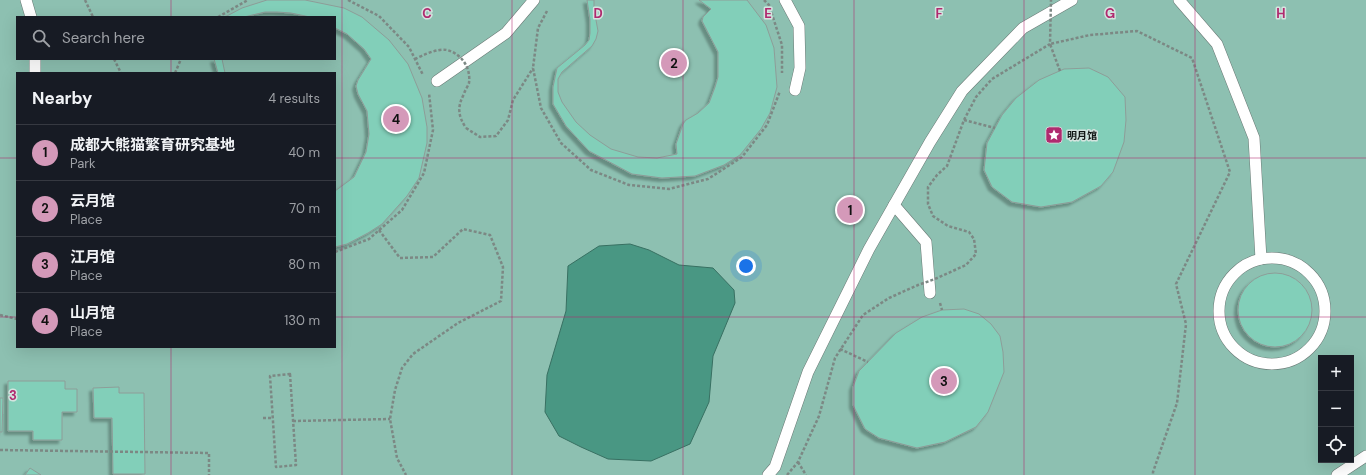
<!DOCTYPE html>
<html lang="en">
<head>
<meta charset="utf-8">
<style>
  :root { --surface:#171b24; --page:#242831; --text:#f1f3f6; --muted:#9ea1a6; --line:#363941; --accent:#d499b9 }
  body { margin:0; font-family:"DM Sans","Noto Sans SC",sans-serif; background:var(--page); color:var(--text) }
  .controls { position:absolute; right:12px; bottom:12px; display:grid; overflow:hidden; border-radius:0px; box-shadow:0 4px 16px #0002 }
  .controls button { width:36px; height:36px; display:grid; place-items:center; padding:0; border:0; border-bottom:1px solid var(--line); background:var(--surface); color:var(--text); font:20px sans-serif }
  .you { position:absolute; left:746px; top:266px; width:14px; height:14px; margin:-10px; border:3px solid #fff; border-radius:50%; background:#1a73e8; box-shadow:0 0 0 6px #1a73e833 }
  .badge { display:grid; place-items:center; width:26px; height:26px; border-radius:50%; background:var(--accent); color:#111; font-size:13px; font-weight:700 }
  .pin { position:absolute; translate:-50% -50%; border:2px solid #fff; box-shadow:0 1px 4px #0006 }
  .list { margin:0; padding:0; list-style:none }
  h2 { display:flex; justify-content:space-between; align-items:center; height:52px; margin:0; padding:0 16px; font-size:17px }
  h2 small { font-size:13px; font-weight:400; color:var(--muted) }
  .list li { display:grid; grid-template-columns:26px 1fr auto; gap:12px; align-items:center; box-sizing:border-box; height:56px; padding:0 16px; border-top:1px solid var(--line) }
  .list b { display:block; font-size:15px; white-space:nowrap }
  .list p { margin:0; font-size:13px; white-space:nowrap; color:var(--muted) }
  .list em { font-size:13px; font-style:normal; color:var(--muted) }
  .icon { flex:none; width:22px; height:22px; fill:none; stroke:currentColor; stroke-width:2; stroke-linecap:round; stroke-linejoin:round }
  .map { position:relative; flex:none; width:1366px; height:475px; overflow:hidden }
  .search { position:absolute; background:var(--surface); box-shadow:0 4px 16px #0002; left:16px; top:16px; width:320px; height:44px; display:flex; align-items:center; gap:10px; box-sizing:border-box; padding:0 14px; border-radius:0px; color:var(--muted); font-size:15px }
  .panel { position:absolute; background:var(--surface); box-shadow:0 4px 16px #0002; left:16px; top:72px; width:320px; height:276px; border-radius:0px }
  .map>svg:first-child { display:block }
  .green { fill:#8dc0b1; fill-rule:evenodd }
  .water { fill:#499783; stroke:#387062 }
  .building { fill:#82cfb9; stroke:#8d9d98; filter:url(#shadow) }
  .lines { fill:none; stroke-linecap:round; stroke-linejoin:round }
  .service-casing { stroke:#6a7975; stroke-width:12 }
  .path { stroke:#7c8884; stroke-width:2.5; stroke-dasharray:3 2; stroke-linecap:butt }
  .service { stroke:#fff; stroke-width:11 }
  .path-bridge { stroke:#7c8884; stroke-width:2.5; stroke-dasharray:3 2; stroke-linecap:butt }
  .grid { fill:none; stroke:#b02a6f; stroke-width:1; stroke-opacity:0.55 }
  .labels { text-anchor:middle; dominant-baseline:central; stroke-width:3; stroke-linejoin:round; paint-order:stroke }
  .poi-label { font-size:10px; font-weight:bold; fill:#101614; stroke:#d4e4df; text-anchor:start }
  .grid-label { font-size:13px; text-anchor:middle; font-weight:bold; fill:#b02a6f; stroke:#d4e4df; stroke-width:3; stroke-linejoin:round; paint-order:stroke }
</style>
</head>
<body>
<div class="map">
<svg width="1366" height="475" viewBox="0 0 1366 475">
  <defs>
    <filter id="shadow"><feDropShadow dx="-3.5" dy="3.5" stdDeviation="1" flood-color="#0004"/></filter>
  </defs>
  <rect width="100%" height="100%" fill="#d4e4df"/>
  <path class="green" d="M0 0H1366V475H0ZM17 17H335V59H17ZM17 73H335V347H17ZM1321 358H1351V460H1321Z"/>
  <polygon class="water" points="630,244 649,250 679,265 713,268 734,290 735,303 713,356 709,402 690,444 651,461 608,459 581,447 559,436 545,412 547,375 566,311 568,266 599,246"/>
  <g class="building">
    <polygon points="267,0 305,0 344,8 362,17 389,40 408,64 422,98 427,127 427,143 419,178 407,196 382,224 368,233 347,244 335,247 335,191 354,177 366,152 369,134 367,111 358,94 356,86 358,80 371,59 364,49 347,34 335,28 335,17 310,17 291,13 277,12 265,12 244,17 225,17 242,8"/>
    <polygon points="587,0 594,0 594,9 598,31 596,39 592,46 562,72 558,79 558,92 562,102 576,122 590,135 611,149 638,157 657,158 677,154 676,144 683,124 686,120 698,113 709,103 715,87 718,77 718,52 702,21 703,17 711,9 699,0 747,0 766,25 774,48 777,87 770,113 761,129 740,155 724,165 695,176 662,178 632,174 589,151 566,126 553,104 553,87 557,68 585,45 589,40 590,33 590,20"/>
    <polygon points="214,59 222,59 225,73 218,73"/>
    <polygon points="1089,68 1108,77 1125,97 1126,120 1124,142 1113,172 1101,186 1072,202 1041,207 1012,202 992,187 984,170 987,143 1002,115 1016,98 1039,80 1064,69"/>
    <circle cx="1275" cy="310" r="37"/>
    <polygon points="964,309 979,314 991,324 1000,336 1003,352 1004,372 988,412 976,427 945,442 917,448 879,438 865,429 853,405 853,387 859,371 896,333 922,317 942,310"/>
    <polygon points="8,381 65,381 65,389 77,389 77,412 62,412 62,440 33,440 33,431 8,431"/>
    <polygon points="119,387 119,393 144,393 145,474 113,474 112,418 94,418 93,388"/>
    <polygon points="0,398 3,398 2,432 0,432"/>
    <polygon points="30,468 41,475 25,475"/>
  </g>
  <g class="lines">
    <defs>
      <g id="service">
        <polyline points="26,0 31,17"/>
        <polyline points="785,0 799,26 800,68 795,90"/>
        <polyline points="1179,0 1217,44 1254,138 1261,259"/>
        <polyline points="35,73 35,59"/>
        <polyline points="437,81 506,33 534,0"/>
        <polyline points="894,205 926,242 930,293"/>
        <circle cx="1272" cy="311" r="53"/>
        <polyline points="768,475 775,467 808,372 869,249 930,142 962,91 1023,28 1072,0"/>
        <polyline points="1337,475 1366,456"/>
      </g>
    </defs>
    <use href="#service" class="service-casing"/>
    <g class="path">
      <polyline points="85,0 93,17"/>
      <polyline points="348,0 379,16 409,47 423,75"/>
      <polyline points="764,0 769,5 782,45 782,73"/>
      <polyline points="547,11 538,28 533,68 541,108 561,143 591,170 629,185 669,189 708,179 742,157 767,125 780,91"/>
      <polyline points="218,17 248,0"/>
      <polyline points="114,59 121,73"/>
      <polyline points="1060,71 1050,44 1090,35 1137,31 1192,58 1230,172 1176,284 1186,324 1177,403 1153,472 1153,475"/>
      <polyline points="175,73 181,59"/>
      <polyline points="964,120 995,128"/>
      <polyline points="466,128 480,137 496,136 508,120 513,100 533,68"/>
      <polyline points="379,230 400,258 433,257 463,229 490,235 503,267 501,301 458,323 413,354 402,368 395,390 390,419 397,458 406,475"/>
      <polyline points="335,252 369,239 402,210 424,173 433,130 429,93"/>
      <polyline points="940,303 942,310"/>
      <polyline points="0,315 17,319"/>
      <polyline points="840,349 868,362"/>
      <polygon points="290,374 296,465 276,467 270,376"/>
      <polyline points="263,418 273,418"/>
      <polyline points="293,421 390,419"/>
      <polyline points="0,450 209,453 209,475"/>
      <polyline points="798,462 806,475"/>
    </g>
    <use href="#service" class="service"/>
    <g class="path-bridge">
      <path d="M415 59C423 55 438 48 447 50 462 54 471 68 469 83 468 86 465 90 464 94 457 107 458 116 466 128"/>
      <polyline points="787,475 798,462 819,416 835,358 863,315 889,298 918,285 935,279 966,265 976,254 974,239 969,232 948,226 933,216 928,204 928,187 937,175 947,166 964,120 976,97 992,79 1050,44 1051,0"/>
    </g>
  </g>
  <path class="grid" d="M171 0V17M342 0V475M512 0V475M683 0V475M854 0V475M1024 0V475M1195 0V475M171 59V73M0 158H17M335 158H1366M0 317H17M335 317H1366M171 347V475"/>
  <defs>
    <symbol id="sight-square" viewBox="-11 -11 22 22"><rect x="-9" y="-9" width="18" height="18" rx="4" fill="#b02a6f" stroke="#d4e4df"/><path d="M0-6L1.8-2.2L6-1.7L2.9 1.2L3.7 5.4L0 3.3L-3.7 5.4L-2.9 1.2L-6-1.7L-1.8-2.2Z" fill="#fff"/></symbol>
  </defs>
  <g fill-rule="evenodd">
    <use href="#sight-square" x="1044" y="125" width="20" height="20"/>
  </g>
  <g class="labels">
    <g class="poi-label">
      <text x="1067" y="135">明月馆</text>
    </g>
  </g>
  <g class="grid-label">
    <text x="427" y="18">C</text>
    <text x="598" y="18">D</text>
    <text x="768" y="18">E</text>
    <text x="939" y="18">F</text>
    <text x="1110" y="18">G</text>
    <text x="1281" y="18">H</text>
    <text x="13" y="400">3</text>
  </g>
</svg>
<div class="controls">
<button>+</button>
<button>−</button>
<button><svg class="icon" aria-label="locate" viewBox="0 0 24 24"><circle cx="12" cy="12" r="6"/><path d="M12 2v4M12 18v4M2 12h4M18 12h4"/></svg></button>
</div>
<div class="you"></div>
<div class="pin badge" style="left:850px;top:210px">1</div>
<div class="pin badge" style="left:674px;top:63px">2</div>
<div class="pin badge" style="left:944px;top:381px">3</div>
<div class="pin badge" style="left:396px;top:119px">4</div>
<div class="search"><svg class="icon" aria-label="search" viewBox="0 0 24 24"><circle cx="10" cy="10" r="6"/><path d="M15 15l6 6"/></svg>Search here</div>
<section class="panel">
<h2>Nearby<small>4 results</small></h2>
<ul class="list">
<li><span class="badge">1</span><div><b>成都大熊猫繁育研究基地</b><p>Park</p></div><em>40 m</em></li>
<li><span class="badge">2</span><div><b>云月馆</b><p>Place</p></div><em>70 m</em></li>
<li><span class="badge">3</span><div><b>江月馆</b><p>Place</p></div><em>80 m</em></li>
<li><span class="badge">4</span><div><b>山月馆</b><p>Place</p></div><em>130 m</em></li>
</ul>
</section>
</div>
</body>
</html>
